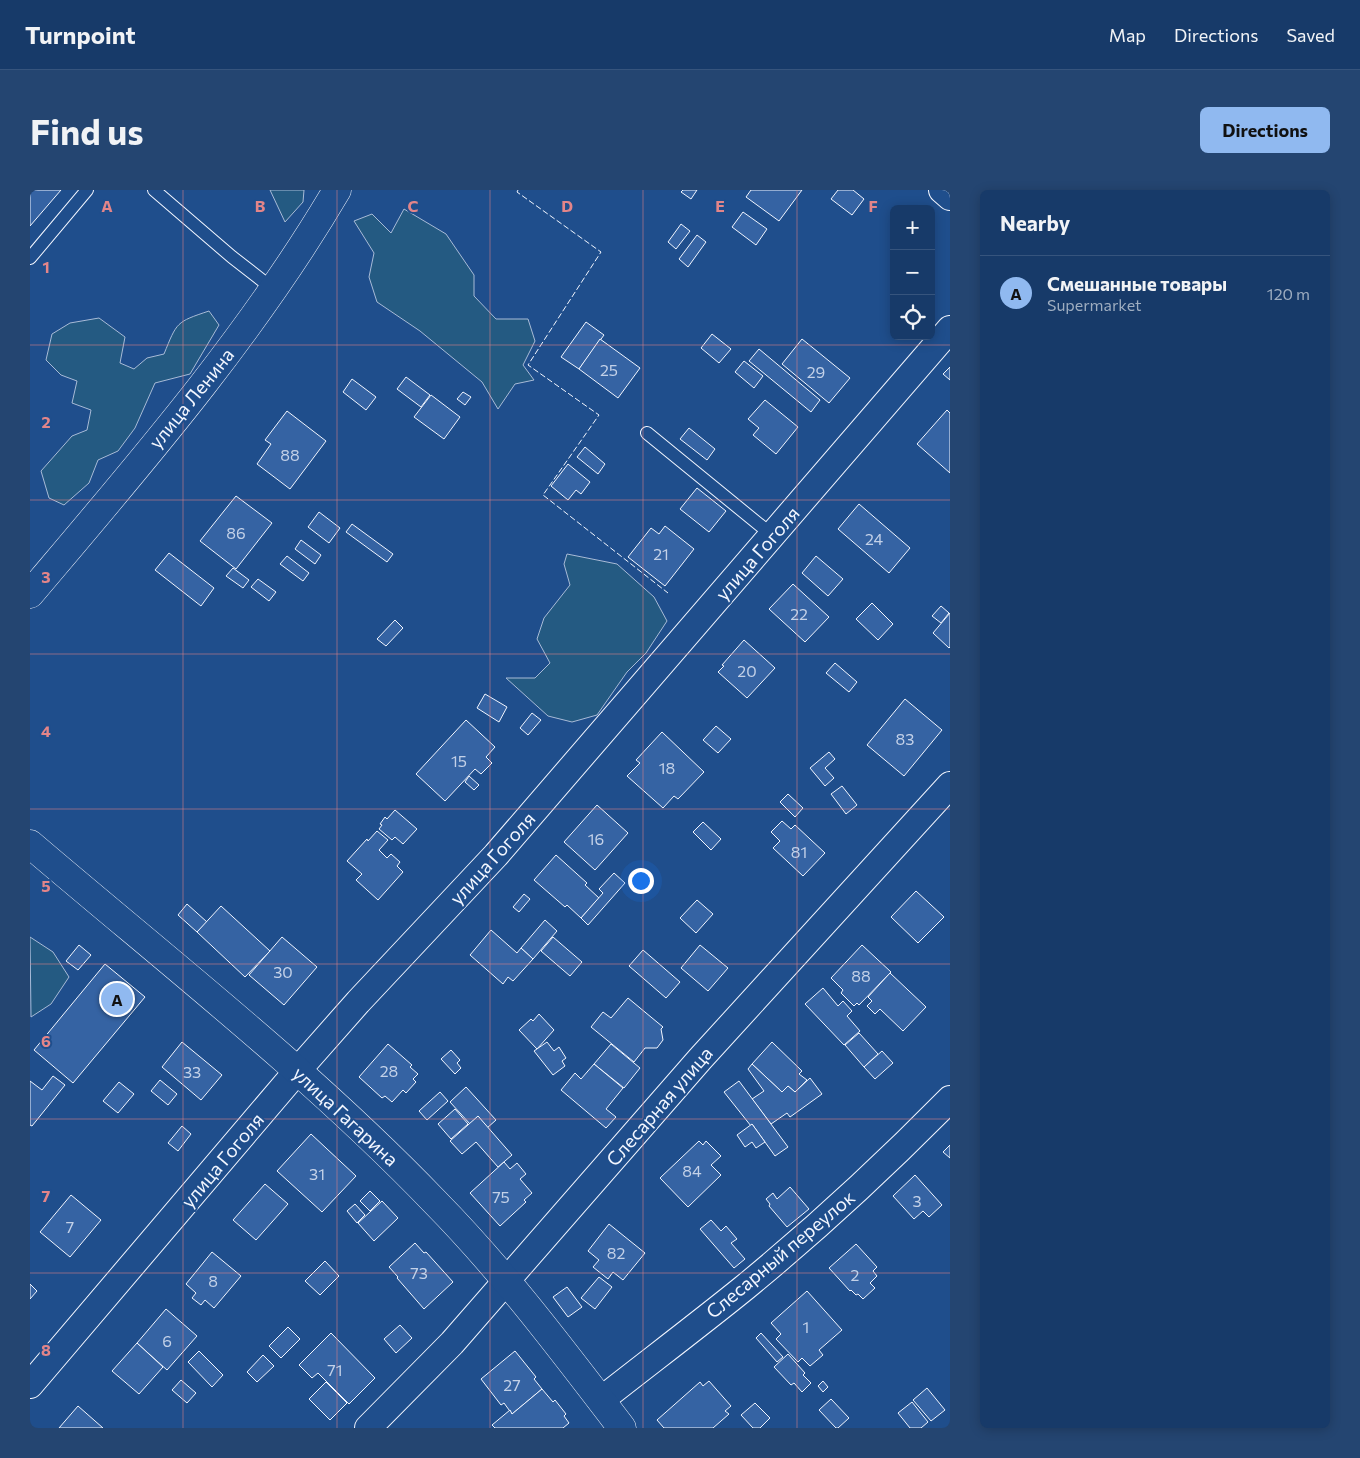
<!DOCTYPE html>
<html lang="en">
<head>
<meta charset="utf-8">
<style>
  :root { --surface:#173a69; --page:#244571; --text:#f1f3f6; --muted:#9eadc0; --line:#36547d; --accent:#90b9f0 }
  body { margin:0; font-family:Commissioner,sans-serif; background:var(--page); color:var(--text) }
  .controls { position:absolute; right:15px; top:15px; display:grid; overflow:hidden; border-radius:8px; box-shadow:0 2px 12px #0003 }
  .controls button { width:45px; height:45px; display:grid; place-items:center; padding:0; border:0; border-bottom:1px solid var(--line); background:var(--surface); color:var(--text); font:25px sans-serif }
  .you { position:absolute; left:610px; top:690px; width:18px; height:18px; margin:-12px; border:4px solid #fff; border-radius:50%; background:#1a73e8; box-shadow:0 0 0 8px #1a73e833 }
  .badge { display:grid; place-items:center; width:32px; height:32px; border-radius:50%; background:var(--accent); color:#111; font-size:16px; font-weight:700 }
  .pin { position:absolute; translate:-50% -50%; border:2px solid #fff; box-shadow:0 1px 5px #0006 }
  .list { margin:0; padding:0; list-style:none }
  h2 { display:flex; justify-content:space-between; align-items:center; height:65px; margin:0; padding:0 20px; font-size:21px }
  h2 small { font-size:16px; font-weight:400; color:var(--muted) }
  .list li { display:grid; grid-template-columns:32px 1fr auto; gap:15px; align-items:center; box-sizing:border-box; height:75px; padding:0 20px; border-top:1px solid var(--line) }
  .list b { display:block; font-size:19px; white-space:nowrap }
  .list p { margin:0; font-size:16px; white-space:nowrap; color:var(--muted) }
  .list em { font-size:16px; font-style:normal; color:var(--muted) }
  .icon { flex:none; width:28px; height:28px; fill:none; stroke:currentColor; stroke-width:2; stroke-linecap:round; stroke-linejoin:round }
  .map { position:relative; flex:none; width:920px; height:1238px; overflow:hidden; border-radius:8px }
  header { display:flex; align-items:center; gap:30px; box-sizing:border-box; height:70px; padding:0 25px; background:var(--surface); border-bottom:1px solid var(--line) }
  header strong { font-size:24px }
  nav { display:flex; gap:28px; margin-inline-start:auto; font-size:18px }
  .intro { display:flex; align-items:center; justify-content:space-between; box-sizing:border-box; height:120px; padding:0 30px }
  h1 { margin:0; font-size:35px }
  .button { padding:12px 22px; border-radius:8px; background:var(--accent); color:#111; font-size:18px; font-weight:700 }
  main { display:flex; gap:30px; padding:0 30px }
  aside { flex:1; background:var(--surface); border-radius:8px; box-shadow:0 2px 12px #0003 }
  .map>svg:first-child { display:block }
  .green { fill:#245a82; stroke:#a8bbd7 }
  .building { fill:#3563a3; stroke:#f2f6ff }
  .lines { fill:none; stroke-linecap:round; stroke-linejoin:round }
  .lane-casing { stroke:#f2f6ff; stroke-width:14 }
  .street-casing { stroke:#f2f6ff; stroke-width:28 }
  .secondary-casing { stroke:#f2f6ff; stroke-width:29 }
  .lane { stroke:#1f4e8c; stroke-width:12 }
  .street { stroke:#1f4e8c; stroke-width:26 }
  .secondary { stroke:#1f4e8c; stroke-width:28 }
  .fence { stroke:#f2f6ff; stroke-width:1; stroke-dasharray:6 2.5; stroke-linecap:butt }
  .grid { fill:none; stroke:#e38589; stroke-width:1; stroke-opacity:0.55 }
  .labels { text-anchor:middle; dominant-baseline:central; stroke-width:4; stroke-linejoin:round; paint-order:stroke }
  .number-label { font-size:16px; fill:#c3d1e8 }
  .street-label { font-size:19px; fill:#f2f6ff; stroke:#1f4e8c }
  .grid-label { font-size:16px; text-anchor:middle; font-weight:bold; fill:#e38589; stroke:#1f4e8c; stroke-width:4; stroke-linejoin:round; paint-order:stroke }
</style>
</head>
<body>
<header>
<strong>Turnpoint</strong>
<nav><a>Map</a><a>Directions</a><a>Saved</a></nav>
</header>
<div class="intro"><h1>Find us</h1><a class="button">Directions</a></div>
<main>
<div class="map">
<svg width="920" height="1238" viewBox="0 0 920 1238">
  <rect width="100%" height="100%" fill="#1f4e8c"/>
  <g class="green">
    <polygon points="240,0 274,0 273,12 255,32"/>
    <polygon points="374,19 416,44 444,85 444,106 466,129 498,129 505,151 493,175 504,190 485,194 468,219 452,192 390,141 347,112 339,87 344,63 324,31 342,24 361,43"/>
    <path d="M179 121 189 135 160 184 125 193 105 238 88 261 68 270 59 293 34 315 19 308 11 281 42 246 57 240 61 220 42 213 47 191 31 185 16 170 22 144 40 133 69 128 95 147 90 173 104 179 117 168 134 164C147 132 146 132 179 121Z"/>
    <polygon points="537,364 587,374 624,407 637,431 616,463 597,482 567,525 542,532 518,526 476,488 505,488 520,473 507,449 514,428 540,395 534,374"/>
    <polygon points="0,747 23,762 39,787 21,814 1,827"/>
  </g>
  <g class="building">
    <polygon points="0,0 31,0 0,36"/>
    <polygon points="653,0 667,0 661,9 651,2"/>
    <polygon points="721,0 772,0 749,31 716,7"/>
    <polygon points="808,0 823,0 834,9 822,25 801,9"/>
    <polygon points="713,22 737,39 726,55 702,37"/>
    <polygon points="651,34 660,41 646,59 638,52"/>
    <polygon points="667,45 676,52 658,77 649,69"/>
    <polygon points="556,132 574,145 549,179 531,167"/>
    <polygon points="682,144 701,159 689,173 671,158"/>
    <polygon points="570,149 610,178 588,208 549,179"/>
    <polygon points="772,149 820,188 799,213 752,174"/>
    <polygon points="729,159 790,210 781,222 719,171"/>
    <polygon points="714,171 733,186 724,198 705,182"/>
    <polygon points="920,177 920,190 913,184"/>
    <polygon points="376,187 400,205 391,217 367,199"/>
    <polygon points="322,189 346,207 336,220 313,202"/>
    <polygon points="433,202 441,207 435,215 427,209"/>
    <polygon points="401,205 430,227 414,249 384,227"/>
    <polygon points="735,210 768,237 746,264 723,245 729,238 718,229"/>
    <polygon points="917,220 920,223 920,283 887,254"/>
    <polygon points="257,221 296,251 260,299 227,274 241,254 235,250"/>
    <polygon points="659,238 685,259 677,270 650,249"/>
    <polygon points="555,257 575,274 568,284 547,267"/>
    <polygon points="538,274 560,292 551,304 546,300 538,310 521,296"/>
    <polygon points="667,298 696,321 679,342 650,319"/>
    <polygon points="206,306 242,333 206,379 170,351"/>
    <polygon points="829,314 880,358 859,383 808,339"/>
    <polygon points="289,322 310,338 299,353 278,337"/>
    <polygon points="322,334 363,364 357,372 316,342"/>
    <polygon points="635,336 664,359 635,396 598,367 621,338 629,344"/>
    <polygon points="271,350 291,365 285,374 265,359"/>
    <polygon points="139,363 184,398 171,416 125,380"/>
    <polygon points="257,366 279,383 273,391 250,374"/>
    <polygon points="786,366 813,389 798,406 772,383"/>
    <polygon points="203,378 219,390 213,398 196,386"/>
    <polygon points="228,389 246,402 239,411 221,397"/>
    <polygon points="763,394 799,427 775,452 739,419"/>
    <polygon points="842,413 863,434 848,450 826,429"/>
    <polygon points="911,416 919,423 911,433 902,426"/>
    <polygon points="920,423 920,457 919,458 903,443"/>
    <polygon points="365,430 373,438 356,456 347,449"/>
    <polygon points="714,450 745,478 717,508 688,482 694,476 692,475"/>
    <polygon points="805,473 827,492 819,502 796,483"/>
    <polygon points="455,504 477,517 469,532 447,518"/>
    <polygon points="875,509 912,540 874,586 837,555"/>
    <polygon points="502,523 511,530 498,545 490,538"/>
    <polygon points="436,530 465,557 456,567 462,573 451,584 445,579 415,611 386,584"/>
    <polygon points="686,536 701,549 688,563 673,550"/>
    <polygon points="632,542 674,582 648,609 644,606 633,618 597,586 610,573 606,570"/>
    <polygon points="799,562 805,569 795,578 804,588 795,596 780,578"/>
    <polygon points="439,586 449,595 444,600 435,592"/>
    <polygon points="812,596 827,615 816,624 801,604"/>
    <polygon points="758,604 773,618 765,627 750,612"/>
    <polygon points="567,615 598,643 565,680 534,652"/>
    <polygon points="365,620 387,639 373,654 365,647 362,650 349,639 352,635 350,634 355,627 357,629"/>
    <polygon points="752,631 761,639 765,635 795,663 773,686 743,658 750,651 741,642"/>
    <polygon points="673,632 691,649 681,660 663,642"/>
    <polygon points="347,641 358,650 349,660 357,668 361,664 370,672 367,676 373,682 348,710 326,690 332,684 317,671 337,649 338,651"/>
    <polygon points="526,665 557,693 555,695 569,708 551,728 537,715 535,717 504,690"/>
    <polygon points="584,683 595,693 558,735 551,728 573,703 569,699"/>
    <polygon points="886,701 914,727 888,753 861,727"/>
    <polygon points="494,704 500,709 489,722 483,717"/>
    <polygon points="667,710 683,724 666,743 650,728"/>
    <polygon points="157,714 177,732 167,742 148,725"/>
    <polygon points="191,716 240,761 215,787 167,742"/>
    <polygon points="515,730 527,741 503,769 491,758"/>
    <polygon points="461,740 487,763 491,758 503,769 483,791 478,787 473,794 440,765"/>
    <polygon points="252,747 287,777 254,815 219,785"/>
    <polygon points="523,747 552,772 540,786 511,761"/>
    <polygon points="49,755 61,765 48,780 36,771"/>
    <polygon points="670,755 698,778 678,801 651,778"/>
    <polygon points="832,755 861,782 829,815 827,813 824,816 811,803 813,800 801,788"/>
    <polygon points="613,760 650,792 636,808 599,776"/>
    <polygon points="75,774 115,807 43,893 4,860"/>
    <polygon points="860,783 896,817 873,841 850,819 845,824 837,816 842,811 838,807"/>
    <polygon points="793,798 808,816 813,811 822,821 817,826 830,841 814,855 775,814"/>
    <polygon points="598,808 633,837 631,839 633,850 627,858 615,858 604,872 561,837 573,822 581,828"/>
    <polygon points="509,824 524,840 507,859 489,840 501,829 503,831"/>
    <polygon points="829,843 848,864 834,877 815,855"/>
    <polygon points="152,852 192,885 171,910 132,877"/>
    <polygon points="517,852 524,861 529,857 536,868 532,871 535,876 523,885 504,861"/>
    <polygon points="742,852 772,881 769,884 777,890 765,902 758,896 752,902 722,874"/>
    <polygon points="358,854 382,875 380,877 388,884 383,889 386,892 376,903 373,900 362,912 355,906 352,908 329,887"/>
    <polygon points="581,854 610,878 594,898 564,874"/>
    <polygon points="421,860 430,870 427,873 431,878 425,884 411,869"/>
    <polygon points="852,861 863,873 845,889 834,877"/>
    <polygon points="564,874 593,898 576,919 586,927 576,938 531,900 545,883 551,889"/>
    <polygon points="722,874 752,902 758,896 765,902 780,888 792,904 760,927 757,923 741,934 722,909 734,901 718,879"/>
    <polygon points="23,886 35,895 2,936 0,935 0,891 12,900"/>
    <polygon points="130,890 147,904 138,915 121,901"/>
    <polygon points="709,891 758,957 745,966 722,934 721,936 694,902"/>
    <polygon points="89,892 104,904 88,923 73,911"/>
    <polygon points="436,897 466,930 457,938 448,926 440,934 420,912"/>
    <polygon points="410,902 418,911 397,930 389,921"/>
    <polygon points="425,919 438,934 421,949 408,934"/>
    <polygon points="448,926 482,965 468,977 446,952 432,964 420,951"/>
    <polygon points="722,934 735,952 726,958 722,952 715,957 707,945"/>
    <polygon points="152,936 161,944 148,961 138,953"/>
    <polygon points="281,944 326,986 292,1022 247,981"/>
    <polygon points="669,951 673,955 676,951 691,966 681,975 691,985 658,1017 630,988"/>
    <polygon points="920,955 920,968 913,962"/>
    <polygon points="474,972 480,979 487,973 496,984 490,989 502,1003 494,1010 496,1012 470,1036 440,1003"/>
    <polygon points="885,985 912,1015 899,1027 893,1021 884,1029 863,1006"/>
    <polygon points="235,994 258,1014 226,1050 203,1030"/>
    <polygon points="760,997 779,1019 757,1037 739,1016 740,1014 736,1009 743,1003 747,1009"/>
    <polygon points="340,1001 350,1011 340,1021 330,1011"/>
    <polygon points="41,1005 71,1030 40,1067 10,1042"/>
    <polygon points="352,1011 368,1028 344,1051 328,1033"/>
    <polygon points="325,1014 335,1025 327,1033 317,1021"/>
    <polygon points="681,1030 691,1041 696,1036 707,1049 701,1053 715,1069 704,1078 670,1039"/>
    <polygon points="579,1034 615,1063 593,1090 583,1082 578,1089 563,1077 569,1070 558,1061"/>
    <polygon points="385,1053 394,1063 396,1062 423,1092 394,1119 367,1088 368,1087 359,1077"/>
    <polygon points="826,1054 847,1077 843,1081 847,1086 840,1093 845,1098 833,1109 828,1104 826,1105 821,1100 820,1101 799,1078"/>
    <polygon points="182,1062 211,1086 184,1118 175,1110 171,1115 162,1108 166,1103 156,1094"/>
    <polygon points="295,1071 309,1086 290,1105 275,1091"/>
    <polygon points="569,1087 582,1097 565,1119 551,1108"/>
    <polygon points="0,1094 7,1101 0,1109"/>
    <polygon points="537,1097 552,1117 538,1127 523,1107"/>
    <polygon points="777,1101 812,1140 789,1160 793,1165 780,1176 772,1168 768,1172 746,1149 751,1144 741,1133"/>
    <polygon points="136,1119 167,1146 137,1180 107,1153"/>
    <polygon points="370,1135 382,1148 366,1163 354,1149"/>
    <polygon points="258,1137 270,1149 251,1168 239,1156"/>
    <polygon points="301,1143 345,1188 319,1214 288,1183 282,1188 269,1175"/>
    <polygon points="731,1143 753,1167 747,1172 726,1148"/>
    <polygon points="107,1153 133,1177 109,1204 82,1181"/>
    <polygon points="169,1161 193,1185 182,1197 158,1172"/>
    <polygon points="485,1161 506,1187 504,1189 512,1199 482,1224 474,1213 471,1215 451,1189"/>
    <polygon points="758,1164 775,1183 773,1185 781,1193 772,1202 764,1193 761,1195 744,1177"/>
    <polygon points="233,1165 244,1176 227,1192 217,1182"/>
    <polygon points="151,1190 166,1203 157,1213 142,1200"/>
    <polygon points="679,1191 701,1216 695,1221 699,1224 683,1238 634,1238 627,1230 670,1192 673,1196"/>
    <polygon points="793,1191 798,1197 793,1202 788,1196"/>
    <polygon points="296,1192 317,1213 300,1230 279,1209"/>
    <polygon points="897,1198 915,1220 901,1231 883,1210"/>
    <polygon points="512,1199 523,1212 525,1210 536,1224 534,1226 539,1233 533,1238 465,1238 462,1235 480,1220 482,1224"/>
    <polygon points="801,1209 819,1228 808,1238 806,1238 789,1220"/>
    <polygon points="882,1212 898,1232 891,1238 880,1238 868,1223"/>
    <polygon points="725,1213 740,1228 730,1238 723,1238 711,1225"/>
    <polygon points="48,1216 73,1238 29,1238"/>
  </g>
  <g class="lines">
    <defs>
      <g id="lane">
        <polyline points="124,0 202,67 243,99"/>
        <polyline points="0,68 57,0"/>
        <polyline points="617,243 742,345"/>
      </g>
      <g id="street">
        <polyline points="912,0 920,7"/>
        <polyline points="0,1195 268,880 328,812 466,665 920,139"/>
        <path d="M571 1210C618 1173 667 1136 714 1098 786 1039 855 975 920 909"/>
        <polyline points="338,1238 422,1153 670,869 920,595"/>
      </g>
      <g id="secondary">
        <path d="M0 404C109 275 221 146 307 0"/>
        <path d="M0 654C137 771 280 882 405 1012 474 1082 533 1161 592 1238"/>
      </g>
    </defs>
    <use href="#lane" class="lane-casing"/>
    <use href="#street" class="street-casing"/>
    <use href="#secondary" class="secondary-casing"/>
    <use href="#lane" class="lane"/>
    <use href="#street" class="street"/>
    <use href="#secondary" class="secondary"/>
    <polyline class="fence" points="488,0 487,2 571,62 498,175 569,225 513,305 638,403"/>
  </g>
  <path class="grid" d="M153 0V1238M307 0V1238M460 0V1238M613 0V1238M767 0V1238M0 155H920M0 310H920M0 464H920M0 619H920M0 774H920M0 929H920M0 1083H920"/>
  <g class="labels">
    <g class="number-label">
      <text x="579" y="179">25</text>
      <text x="786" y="181">29</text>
      <text x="260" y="264">88</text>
      <text x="206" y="342">86</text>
      <text x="844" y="348">24</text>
      <text x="631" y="363">21</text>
      <text x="769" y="423">22</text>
      <text x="717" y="480">20</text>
      <text x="875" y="548">83</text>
      <text x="429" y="570">15</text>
      <text x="637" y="577">18</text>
      <text x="566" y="648">16</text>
      <text x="769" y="661">81</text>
      <text x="253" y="781">30</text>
      <text x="831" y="785">88</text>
      <text x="359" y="880">28</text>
      <text x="162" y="881">33</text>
      <text x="662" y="980">84</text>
      <text x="287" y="983">31</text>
      <text x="471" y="1006">75</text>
      <text x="887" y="1010">3</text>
      <text x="40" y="1036">7</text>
      <text x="586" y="1062">82</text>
      <text x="389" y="1082">73</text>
      <text x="825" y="1084">2</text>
      <text x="183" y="1090">8</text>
      <text x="776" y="1136">1</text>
      <text x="137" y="1150">6</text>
      <text x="305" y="1179">71</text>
      <text x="482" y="1194">27</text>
    </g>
    <g class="street-label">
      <text transform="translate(161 208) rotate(-51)">улица Ленина</text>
      <text transform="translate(727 363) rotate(-49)">улица Гоголя</text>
      <text transform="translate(462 668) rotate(-48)">улица Гоголя</text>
      <text transform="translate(629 916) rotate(-49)">Слесарная улица</text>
      <text transform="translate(316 926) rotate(43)">улица Гагарина</text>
      <text transform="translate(192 970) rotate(-50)">улица Гоголя</text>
      <text transform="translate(750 1064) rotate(-40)">Слесарный переулок</text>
    </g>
  </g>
  <g class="grid-label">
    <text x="77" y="22">A</text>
    <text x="230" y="22">B</text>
    <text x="383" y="22">C</text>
    <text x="537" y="22">D</text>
    <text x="690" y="22">E</text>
    <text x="843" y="22">F</text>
    <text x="16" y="83">1</text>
    <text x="16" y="238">2</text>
    <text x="16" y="393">3</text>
    <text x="16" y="547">4</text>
    <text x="16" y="702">5</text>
    <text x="16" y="857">6</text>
    <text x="16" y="1012">7</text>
    <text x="16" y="1166">8</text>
  </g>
</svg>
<div class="controls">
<button>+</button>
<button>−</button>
<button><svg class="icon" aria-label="locate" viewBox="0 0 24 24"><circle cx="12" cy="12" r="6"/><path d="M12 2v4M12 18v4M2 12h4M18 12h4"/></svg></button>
</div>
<div class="you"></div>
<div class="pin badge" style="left:87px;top:809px">A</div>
</div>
<aside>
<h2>Nearby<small></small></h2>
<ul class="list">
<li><span class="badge">A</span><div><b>Смешанные товары</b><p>Supermarket</p></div><em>120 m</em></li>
</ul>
</aside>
</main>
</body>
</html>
